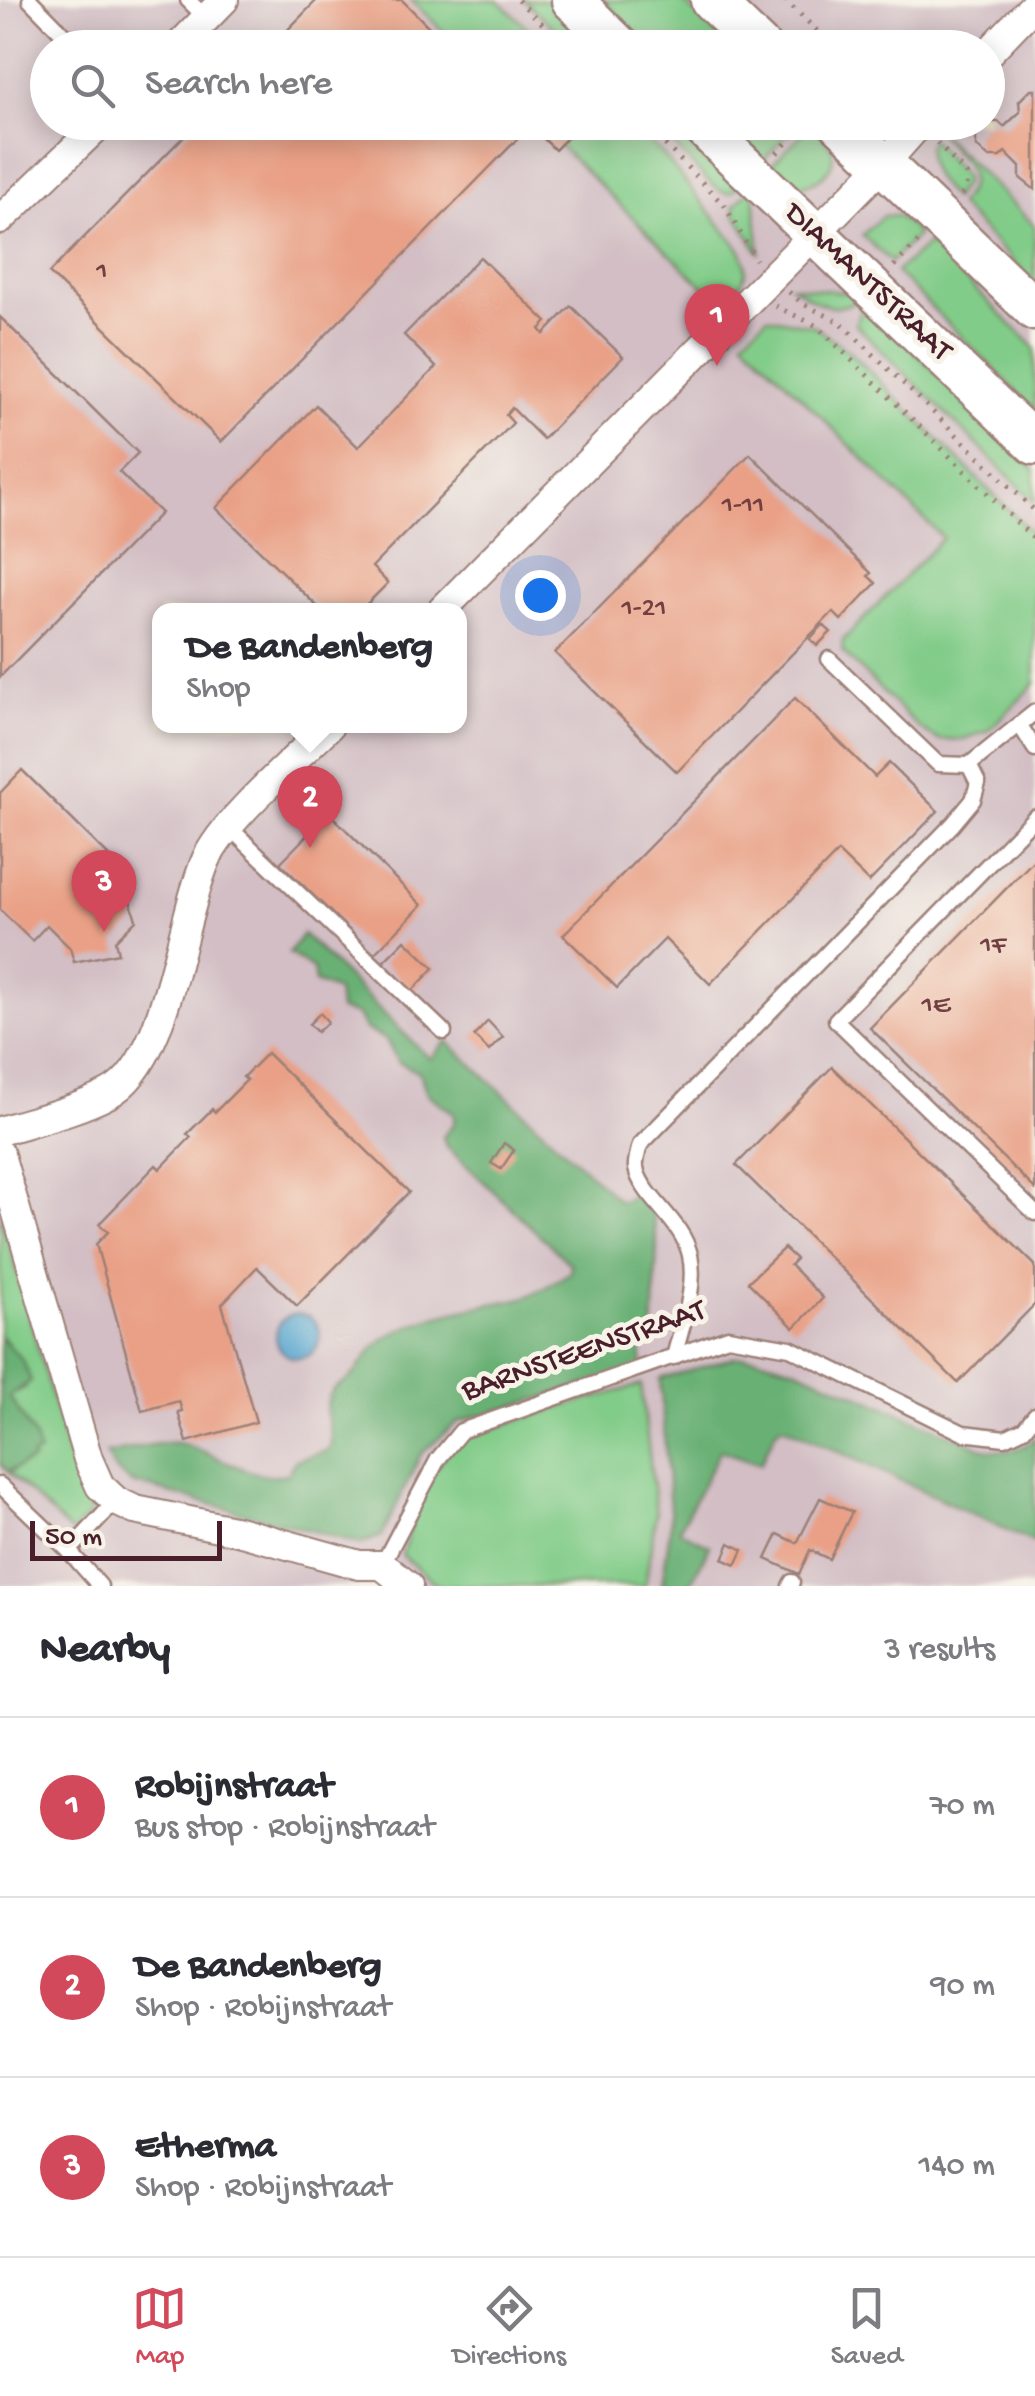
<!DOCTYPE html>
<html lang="en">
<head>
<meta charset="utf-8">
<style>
  :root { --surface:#fff; --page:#f7f7f7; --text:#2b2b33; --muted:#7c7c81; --line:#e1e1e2; --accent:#d1495b }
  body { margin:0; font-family:"Gochi Hand",sans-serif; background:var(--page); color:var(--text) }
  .scale { position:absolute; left:30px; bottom:25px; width:192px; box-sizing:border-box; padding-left:10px; border:5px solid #4a1f2b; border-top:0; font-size:28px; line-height:35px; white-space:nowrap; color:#4a1f2b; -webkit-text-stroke:8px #f7f3e8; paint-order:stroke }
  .you { position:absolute; left:540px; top:595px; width:35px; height:35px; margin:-25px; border:8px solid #fff; border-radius:50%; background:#1a73e8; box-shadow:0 0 0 15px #1a73e833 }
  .badge { display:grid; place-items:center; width:65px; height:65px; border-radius:50%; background:var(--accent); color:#fff; font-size:32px; font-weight:700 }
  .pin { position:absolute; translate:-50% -82px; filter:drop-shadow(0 2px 5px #0008) }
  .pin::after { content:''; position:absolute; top:52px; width:35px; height:30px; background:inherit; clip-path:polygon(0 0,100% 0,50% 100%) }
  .popup { position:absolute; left:152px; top:603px; width:315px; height:130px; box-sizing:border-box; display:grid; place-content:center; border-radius:20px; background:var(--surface); filter:drop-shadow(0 2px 8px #0005); font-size:32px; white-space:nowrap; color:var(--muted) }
  .popup b { font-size:38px; color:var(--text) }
  .popup::after { content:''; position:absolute; left:50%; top:100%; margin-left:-20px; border:20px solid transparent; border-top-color:var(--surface) }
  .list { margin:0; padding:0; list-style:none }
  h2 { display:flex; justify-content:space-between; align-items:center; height:130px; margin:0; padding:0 40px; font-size:42px }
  h2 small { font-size:32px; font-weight:400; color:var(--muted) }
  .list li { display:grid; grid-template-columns:65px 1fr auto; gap:30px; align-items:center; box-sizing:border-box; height:180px; padding:0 40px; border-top:2px solid var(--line) }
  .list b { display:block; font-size:38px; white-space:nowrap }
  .list p { margin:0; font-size:32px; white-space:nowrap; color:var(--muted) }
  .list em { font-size:32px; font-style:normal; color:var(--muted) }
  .icon { flex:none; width:55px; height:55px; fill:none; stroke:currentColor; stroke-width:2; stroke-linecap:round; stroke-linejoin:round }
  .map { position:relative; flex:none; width:1035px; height:1586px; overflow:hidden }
  .search { position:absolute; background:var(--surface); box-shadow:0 5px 25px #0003; left:30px; right:30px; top:30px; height:110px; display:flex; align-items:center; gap:25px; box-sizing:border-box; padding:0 35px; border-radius:55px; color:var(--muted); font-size:38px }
  .sheet { height:670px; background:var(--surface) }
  nav { display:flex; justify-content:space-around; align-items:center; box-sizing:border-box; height:140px; border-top:2px solid var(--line); background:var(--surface); font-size:28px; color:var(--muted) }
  nav a { display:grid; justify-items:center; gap:5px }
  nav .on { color:var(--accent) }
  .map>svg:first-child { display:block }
  .industrial { fill:#d2bec4; fill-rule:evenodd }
  .green { fill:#82cc89; stroke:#66765a; stroke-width:2.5 }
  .forest { fill:#69b075; stroke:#5a6850; stroke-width:2.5 }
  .water { fill:#55a5cf; stroke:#50627d; stroke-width:2.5 }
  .building { fill:#e9a086 }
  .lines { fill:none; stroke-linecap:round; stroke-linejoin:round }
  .service-casing { stroke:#9d8078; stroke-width:19 }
  .minor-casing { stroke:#9d8078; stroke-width:32 }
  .secondary-casing { stroke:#9d8078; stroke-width:45 }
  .path { stroke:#9d8078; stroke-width:5; stroke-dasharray:2.5 8; stroke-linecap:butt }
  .service { stroke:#fff; stroke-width:14 }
  .minor { stroke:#fff; stroke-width:28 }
  .secondary { stroke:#fff; stroke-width:40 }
  .labels { text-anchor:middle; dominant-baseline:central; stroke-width:10; stroke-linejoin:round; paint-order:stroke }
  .number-label { font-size:28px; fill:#723f42 }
  .street-label { font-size:32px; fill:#4a1f2b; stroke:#f7f3e8 }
</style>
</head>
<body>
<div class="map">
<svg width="1035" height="1586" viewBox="0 0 1035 1586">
  <rect width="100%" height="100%" fill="#f7f3e8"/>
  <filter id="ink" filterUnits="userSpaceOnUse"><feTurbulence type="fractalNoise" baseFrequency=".01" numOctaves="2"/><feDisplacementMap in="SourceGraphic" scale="20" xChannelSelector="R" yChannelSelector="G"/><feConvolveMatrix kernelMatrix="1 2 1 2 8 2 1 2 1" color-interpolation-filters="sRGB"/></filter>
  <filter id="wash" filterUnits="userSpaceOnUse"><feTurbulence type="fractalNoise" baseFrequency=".0048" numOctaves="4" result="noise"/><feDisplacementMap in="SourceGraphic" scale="40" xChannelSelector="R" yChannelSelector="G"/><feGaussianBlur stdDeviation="2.25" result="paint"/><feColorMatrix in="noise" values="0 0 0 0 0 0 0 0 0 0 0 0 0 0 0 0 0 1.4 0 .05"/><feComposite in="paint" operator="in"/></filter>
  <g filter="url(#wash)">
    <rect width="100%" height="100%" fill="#f0e2c4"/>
    <path class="industrial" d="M0 0H1035V1586H0ZM48 48H988V122H48ZM160 610H460V726H160Z"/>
    <g class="green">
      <polygon points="411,0 498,0 548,47 459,47"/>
      <polygon points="524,0 553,0 602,47 574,47"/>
      <polygon points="603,0 681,0 731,47 650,47"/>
      <path d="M536 123H628L664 156 741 250C753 275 740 287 722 305Z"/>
      <path d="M654 123H681L738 187C733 191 731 194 723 192 709 188 668 136 654 123Z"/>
      <polygon points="724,123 799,123 762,161"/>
      <path d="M811 125C818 132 829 140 832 150 839 172 808 192 788 183 781 180 774 172 769 167Z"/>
      <path d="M938 131 1035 226V284L958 205C989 169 956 161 938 131Z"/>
      <path d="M931 139 964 177V183L953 199C938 184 920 162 931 139Z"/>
      <polygon points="750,189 754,193 760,254 735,213 735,205"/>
      <polygon points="883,216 898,216 918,234 891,262 862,235"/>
      <polygon points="929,243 1035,348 1035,410 896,272"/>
      <path d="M792 286 857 294 853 303C830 313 811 300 792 286Z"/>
      <polygon points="865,302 1035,470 1035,502 855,324"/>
      <polygon points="767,317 814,326 849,351 1035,536 1035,684 988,731 963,739 939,740 920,729 842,651 843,640 943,538 743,339"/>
      <polygon points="0,1213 69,1458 88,1499 90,1514 72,1533 8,1472 13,1471 9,1396 26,1387 7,1342 0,1336"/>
      <path d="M641 1385 656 1513 645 1586H438L402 1555C413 1519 428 1470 455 1443 467 1432 614 1393 641 1385Z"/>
    </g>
    <g class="forest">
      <path d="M303 934 430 1059 447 1041 620 1202 638 1193 653 1214 657 1245 653 1334 640 1336 643 1369 458 1422 421 1454 382 1536 361 1544 132 1483 115 1470 106 1454C125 1451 166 1439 183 1444 216 1453 252 1482 287 1474L296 1460 329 1450C337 1432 317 1410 333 1391 338 1385 346 1382 351 1377 365 1363 370 1347 387 1337 423 1316 474 1307 514 1300 533 1297 553 1282 570 1273L571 1265 446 1146 443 1137 454 1123V1113L427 1094 420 1073 398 1062 386 1040 365 1029 358 1015 339 1010 337 991 315 982 313 969 289 953Z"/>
      <polygon points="0,1336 23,1361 31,1381 9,1396 35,1438 39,1453 32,1456 33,1460 8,1472 0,1464"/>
      <path d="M735 1357H756L795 1368 984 1449C1005 1452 1019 1453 1035 1438V1543L784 1426 777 1429 760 1464 720 1450 679 1530 710 1546 689 1586H662L671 1522 660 1379Z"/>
    </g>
    <circle class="water" cx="298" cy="1336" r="22"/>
    <g id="blocks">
      <g class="building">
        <polygon points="317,0 402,0 450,48 270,48"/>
        <polygon points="1031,89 1035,89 1035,190 1020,178 1020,167 1005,152 1000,157 988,157 976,146 976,134 988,122 999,122 1004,127 1020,112 1019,101"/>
        <polygon points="190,122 527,122 530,126 221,442 49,273 194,126"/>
        <polygon points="559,124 570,135 555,150 544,139"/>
        <polygon points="480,257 547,322 540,329 544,334 571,306 623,357 543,439 512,408 506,415 513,423 372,567 388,583 361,610 321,610 216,508 316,405 358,447 436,367 404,335"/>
        <polygon points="0,317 138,453 119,472 161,513 0,677"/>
        <polygon points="750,454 871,573 868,576 876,583 841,620 833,612 677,772 555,653"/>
        <polygon points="823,625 831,632 817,646 810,639"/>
        <polygon points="795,698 875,777 889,763 938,811 869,882 838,852 710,984 665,939 617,988 563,935"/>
        <polygon points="22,770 112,859 98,873 114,889 109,894 116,902 127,890 136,920 115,941 118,953 74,962 70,948 47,925 32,941 0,910 0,793"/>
        <polygon points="329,813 422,905 374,954 280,863"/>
        <polygon points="1035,859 1035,1189 870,1028"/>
        <polygon points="405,940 434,968 412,991 383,962"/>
        <polygon points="320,1013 328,1022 317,1032 309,1024"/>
        <polygon points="488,1021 503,1037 489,1051 474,1036"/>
        <polygon points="267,1053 409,1192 297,1306 257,1267 222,1304 256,1422 187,1442 178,1412 182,1411 179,1401 142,1411 96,1244 108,1232 99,1224 156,1165 160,1169 191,1137 187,1134 212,1109 215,1112 247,1080 243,1077"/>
        <polygon points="832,1067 1035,1265 1035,1304 958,1383 736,1165"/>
        <polygon points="504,1143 514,1150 501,1169 491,1163"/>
        <polygon points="784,1248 796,1259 790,1265 823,1298 794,1328 748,1282"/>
        <polygon points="820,1498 852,1512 829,1559 810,1550 799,1574 766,1559 778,1534 797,1543"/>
        <polygon points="730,1543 743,1550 736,1565 723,1559"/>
      </g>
    </g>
  </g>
  <g filter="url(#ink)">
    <use href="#blocks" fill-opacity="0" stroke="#9d8078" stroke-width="2.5"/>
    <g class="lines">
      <defs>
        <g id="service">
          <polyline points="30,0 77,48"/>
          <polyline points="188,0 206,18"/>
          <polyline points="829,659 938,764 969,765 1035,712"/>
          <polyline points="1021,727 1035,749"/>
          <polyline points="1035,817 836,1020 1035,1213"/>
          <polyline points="229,827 444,1032"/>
          <path d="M674 1357C682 1324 697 1289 690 1255 682 1220 641 1196 636 1168 635 1162 638 1152 640 1145L953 824 973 800 978 783 969 765"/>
          <polyline points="0,1485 69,1551 100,1586"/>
          <polyline points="69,1551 116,1501"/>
          <polyline points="382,1565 438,1459 461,1431 728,1337 790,1348 963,1433 1005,1438 1024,1429 1035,1415"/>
          <polyline points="790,1586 792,1582"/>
        </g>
        <g id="minor">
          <polyline points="177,48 224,0"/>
          <polyline points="988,53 1035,4"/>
          <polyline points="0,220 102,122"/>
          <polyline points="442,610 883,165 921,122"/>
          <path d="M0 1131C35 1120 75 1111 108 1094 168 1064 179 922 206 860 223 821 297 758 329 726"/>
          <polyline points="0,1155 88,1459 100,1486 116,1501 135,1510 238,1531 359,1565 382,1565 408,1586"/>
        </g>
        <g id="secondary">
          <polyline points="572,0 621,48"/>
          <polyline points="711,0 761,48"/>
          <polyline points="698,122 1035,444"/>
          <polyline points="839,122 1035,310"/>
        </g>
      </defs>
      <use href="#service" class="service-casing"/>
      <use href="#minor" class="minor-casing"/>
      <use href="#secondary" class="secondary-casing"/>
      <g class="path">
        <polyline points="518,0 567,48"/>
        <polyline points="785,0 835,48"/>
        <polyline points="643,122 725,206 756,260"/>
        <polyline points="937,143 967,175 966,188 960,198"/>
        <polyline points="777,153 806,122"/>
        <polyline points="894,266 918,242"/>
        <polyline points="789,292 803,304 840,322 1035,511"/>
        <polyline points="775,306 817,326 1035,540"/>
      </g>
      <use href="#service" class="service"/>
      <use href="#minor" class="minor"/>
      <use href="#secondary" class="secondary"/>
    </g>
  </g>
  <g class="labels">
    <g class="number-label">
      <text x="102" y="272">1</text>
      <text x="743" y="506">1-11</text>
      <text x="644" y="609">1-21</text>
      <text x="993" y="946">1F</text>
      <text x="936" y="1006">1E</text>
    </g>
    <g class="street-label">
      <text transform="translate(867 283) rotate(43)">DIAMANTSTRAAT</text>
      <text transform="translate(584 1352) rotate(-19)">BARNSTEENSTRAAT</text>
    </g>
  </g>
</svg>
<div class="scale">50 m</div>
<div class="you"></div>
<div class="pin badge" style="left:717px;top:366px">1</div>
<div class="pin badge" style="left:310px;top:848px">2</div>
<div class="popup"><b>De Bandenberg</b>Shop</div>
<div class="pin badge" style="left:104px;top:932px">3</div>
<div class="search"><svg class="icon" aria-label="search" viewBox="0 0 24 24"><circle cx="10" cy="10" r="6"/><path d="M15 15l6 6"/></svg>Search here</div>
</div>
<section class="sheet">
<h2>Nearby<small>3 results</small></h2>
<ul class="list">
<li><span class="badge">1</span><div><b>Robijnstraat</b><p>Bus stop · Robijnstraat</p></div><em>70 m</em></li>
<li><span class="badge">2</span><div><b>De Bandenberg</b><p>Shop · Robijnstraat</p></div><em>90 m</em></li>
<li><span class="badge">3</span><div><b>Etherma</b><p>Shop · Robijnstraat</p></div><em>140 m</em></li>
</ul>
</section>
<nav>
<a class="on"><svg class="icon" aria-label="map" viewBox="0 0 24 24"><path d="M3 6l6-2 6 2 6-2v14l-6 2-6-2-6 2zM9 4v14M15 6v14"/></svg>Map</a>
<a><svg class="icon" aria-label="directions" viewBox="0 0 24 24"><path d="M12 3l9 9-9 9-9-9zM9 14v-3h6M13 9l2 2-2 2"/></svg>Directions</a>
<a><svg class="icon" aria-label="saved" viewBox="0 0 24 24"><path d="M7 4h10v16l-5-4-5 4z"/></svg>Saved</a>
</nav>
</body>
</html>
